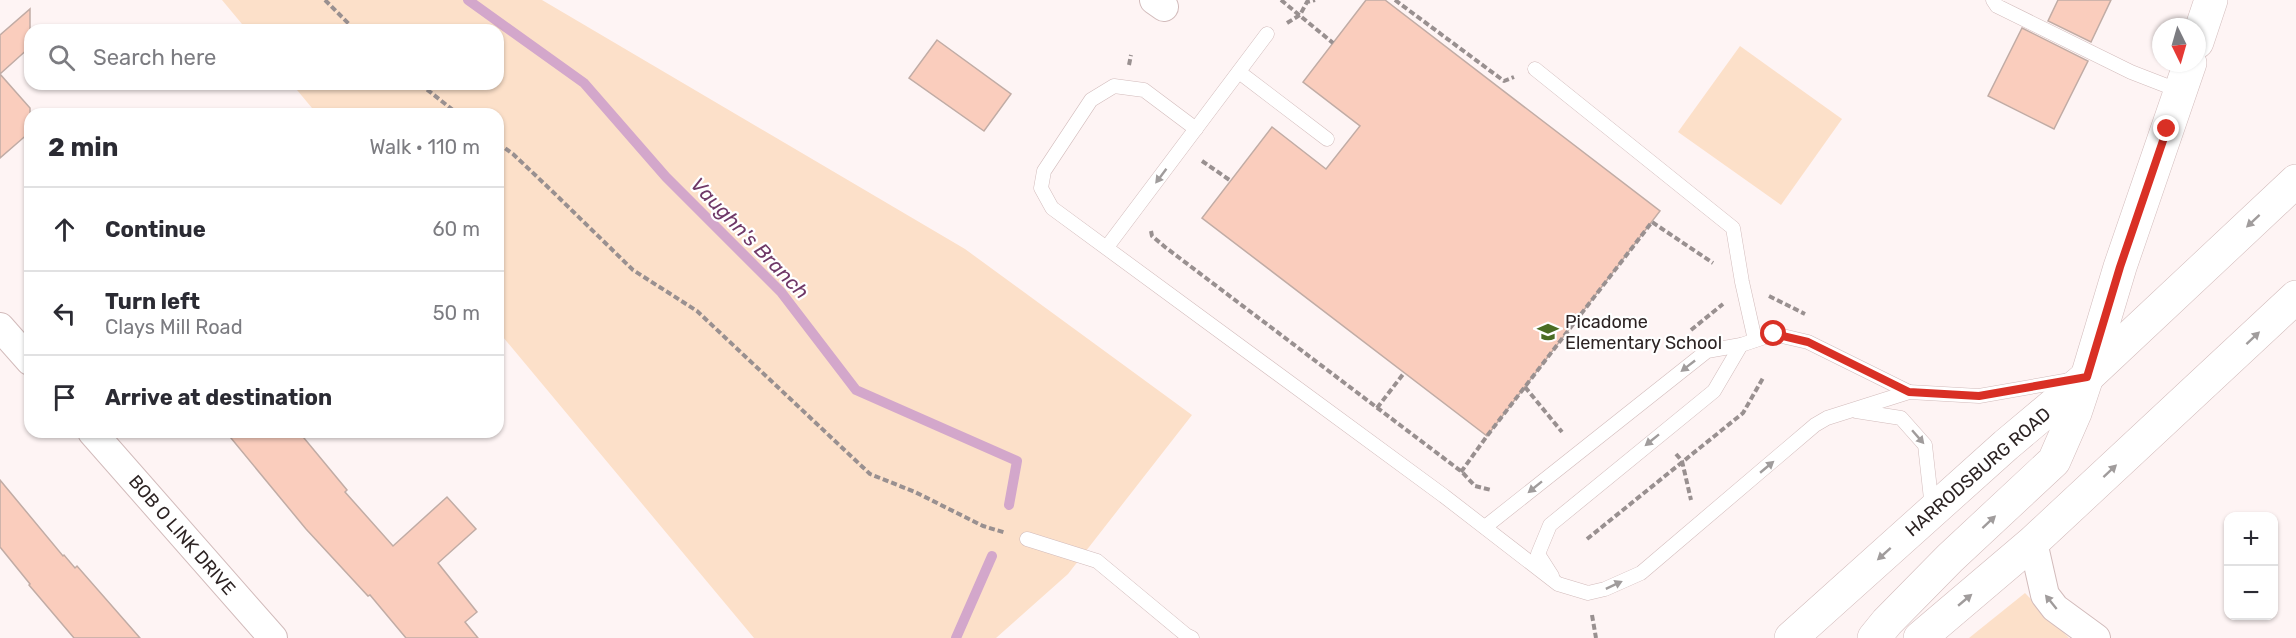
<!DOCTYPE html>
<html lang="en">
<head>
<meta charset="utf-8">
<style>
  :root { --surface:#fff; --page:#f7f7f7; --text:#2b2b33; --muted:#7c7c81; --line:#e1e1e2 }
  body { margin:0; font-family:Rubik,sans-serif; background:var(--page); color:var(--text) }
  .controls { position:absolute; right:18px; bottom:18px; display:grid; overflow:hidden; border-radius:12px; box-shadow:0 2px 4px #0004 }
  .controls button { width:54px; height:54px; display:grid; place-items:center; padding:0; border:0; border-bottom:2px solid var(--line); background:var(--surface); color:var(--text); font:30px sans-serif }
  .compass { position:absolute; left:2152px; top:18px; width:54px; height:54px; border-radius:50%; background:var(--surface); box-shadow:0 2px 4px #0004; rotate:175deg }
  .stop { position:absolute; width:18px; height:18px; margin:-14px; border:4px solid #d93025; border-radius:50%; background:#fff }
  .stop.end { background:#d93025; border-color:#fff; box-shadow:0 2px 6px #0008 }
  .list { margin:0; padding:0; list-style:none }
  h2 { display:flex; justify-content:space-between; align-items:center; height:78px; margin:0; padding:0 24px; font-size:26px }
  h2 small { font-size:20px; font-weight:400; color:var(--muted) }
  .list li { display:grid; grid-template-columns:39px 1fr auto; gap:18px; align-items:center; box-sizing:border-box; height:84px; padding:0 24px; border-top:2px solid var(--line) }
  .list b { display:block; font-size:22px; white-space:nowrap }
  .list p { margin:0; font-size:20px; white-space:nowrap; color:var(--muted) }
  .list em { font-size:20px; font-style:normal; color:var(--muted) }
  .icon { flex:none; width:33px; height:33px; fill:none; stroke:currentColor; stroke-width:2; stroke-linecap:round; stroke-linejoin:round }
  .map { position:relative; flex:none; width:2296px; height:638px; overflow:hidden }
  .search { position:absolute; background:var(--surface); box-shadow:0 2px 4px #0004; left:24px; top:24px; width:480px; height:66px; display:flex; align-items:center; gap:15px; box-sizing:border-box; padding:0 21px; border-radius:18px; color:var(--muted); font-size:22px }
  .panel { position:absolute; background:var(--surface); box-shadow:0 2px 4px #0004; left:24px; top:108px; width:480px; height:330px; border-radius:18px }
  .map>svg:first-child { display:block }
  .green { fill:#fce0c9 }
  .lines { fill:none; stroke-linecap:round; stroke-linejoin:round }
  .stream { stroke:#d3a7cb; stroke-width:10 }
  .building { fill:#facdbd; stroke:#c1aca5; stroke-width:1.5 }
  .service-casing { stroke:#d2bbbb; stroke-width:15 }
  .minor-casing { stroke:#d2bbbb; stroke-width:30 }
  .secondary-casing { stroke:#d2bbbb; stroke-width:34 }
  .primary-casing { stroke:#d2bbbb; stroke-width:34 }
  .path { stroke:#999090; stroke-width:4; stroke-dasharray:6 3; stroke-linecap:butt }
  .service { stroke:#fff; stroke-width:14 }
  .minor { stroke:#fff; stroke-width:28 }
  .secondary { stroke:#fff; stroke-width:33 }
  .primary { stroke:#fff; stroke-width:33 }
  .oneway { fill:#a09c9c }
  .route { stroke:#d93025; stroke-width:8 }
  .labels { text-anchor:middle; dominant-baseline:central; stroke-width:4.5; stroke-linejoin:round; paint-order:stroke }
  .poi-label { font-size:18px; fill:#2d2424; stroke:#fff; text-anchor:start }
  .street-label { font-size:18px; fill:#2d2424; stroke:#fff }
  .water-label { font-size:20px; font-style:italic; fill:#6f3867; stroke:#fff }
</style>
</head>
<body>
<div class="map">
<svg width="2296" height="638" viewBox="0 0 2296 638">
  <rect width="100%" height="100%" fill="#fef4f4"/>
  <g class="green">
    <polygon points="222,0 542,0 965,249 1192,415 1068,574 996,638 754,638 498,331 498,114 317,114 292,84 498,84 498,30 247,30"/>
    <polygon points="1740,46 1842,119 1781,205 1678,132"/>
    <polygon points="2025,593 2069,638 1969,638"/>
  </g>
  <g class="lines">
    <g class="stream">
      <polyline points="468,0 584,83 666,177 781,292 856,390 1017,461 1009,505"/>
      <polyline points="956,638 992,556"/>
    </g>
  </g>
  <g class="building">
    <polygon points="1366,0 1385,0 1660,211 1487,436 1202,218 1272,127 1326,169 1360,126 1303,82"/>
    <polygon points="2058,0 2111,0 2091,42 2048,21"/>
    <polygon points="30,9 30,47 0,74 30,108 30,132 0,158 0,35"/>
    <polygon points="2022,28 2088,61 2054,129 1988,96"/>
    <polygon points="937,40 1011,94 984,131 909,78"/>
    <polygon points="226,432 299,432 347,490 345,492 393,546 447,497 476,529 438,563 477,612 465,622 478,638 406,638 370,595 368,596 306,529"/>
    <polygon points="0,480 63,556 64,555 75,568 77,566 140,638 74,638 29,585 30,584 0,547"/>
  </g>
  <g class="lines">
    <defs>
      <g id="service">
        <polyline points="1993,0 1997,6 2131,72 2180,91"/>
        <polyline points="1535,69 1733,228 1742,282 1755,340"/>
        <polyline points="1239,72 1327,139"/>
        <polyline points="1196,129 1144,90 1114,86 1091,100 1044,171 1041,188 1052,208 1444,496 1558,584 1588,593 1605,589 1641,573 1815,425 1827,418 1909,392 1979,396 2070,380"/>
        <polyline points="1107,247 1267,34"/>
        <polyline points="1856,411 1901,418 1925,445 1932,508"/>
        <polyline points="1485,527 1707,351 1741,345 1774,334 1808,342 1909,392"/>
        <polyline points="1027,539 1097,561 1186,635 1192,638"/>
        <polyline points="1552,576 1538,554 1550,525 1714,391 1741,345"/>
      </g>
      <g id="minor">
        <polyline points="1154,0 1164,7"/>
        <polyline points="0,327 30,361"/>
        <polyline points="92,432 273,638"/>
        <polyline points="2033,542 2045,595 2055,608 2096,638"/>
      </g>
      <g id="secondary">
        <polyline points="2197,42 2211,0"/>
        <polyline points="2087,377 2120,267 2190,63"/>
      </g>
      <g id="primary">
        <polyline points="1791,638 2006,445 2087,377 2296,181"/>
        <polyline points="1874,638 1887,622 1950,558 2054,461 2075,413 2087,377"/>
        <polyline points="1920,638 2033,542 2296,297"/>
      </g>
    </defs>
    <use href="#service" class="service-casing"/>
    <use href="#minor" class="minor-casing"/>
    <use href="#secondary" class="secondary-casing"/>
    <use href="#primary" class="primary-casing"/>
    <g class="path">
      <polyline points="325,0 355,30"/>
      <polyline points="1281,0 1333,43"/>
      <polyline points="1395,0 1504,81 1514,77"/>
      <polyline points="1287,23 1300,15 1307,2 1315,0"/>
      <polyline points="1129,65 1131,55"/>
      <polyline points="420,84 458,114"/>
      <polyline points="498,143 513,154 552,191 633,270 697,311 870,474 915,492 983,526 1006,533"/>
      <polyline points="1202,161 1231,181"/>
      <polyline points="1151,231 1152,236 1165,247 1462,472 1475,486 1491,490"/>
      <polyline points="1769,296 1805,314"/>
      <polyline points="1691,330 1723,304"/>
      <polyline points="1525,387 1562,432"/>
      <polyline points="1377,408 1404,373"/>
      <polyline points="1676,454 1682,461 1691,500"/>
      <polyline points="1461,472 1487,436 1652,222 1713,263"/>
      <polyline points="1587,539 1743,413 1763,378"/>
      <polyline points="1592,615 1596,638"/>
    </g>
    <use href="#service" class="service"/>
    <use href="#minor" class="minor"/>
    <use href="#secondary" class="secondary"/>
    <use href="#primary" class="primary"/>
  </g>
  <defs><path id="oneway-solid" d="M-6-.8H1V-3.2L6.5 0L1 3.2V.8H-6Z" transform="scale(1.5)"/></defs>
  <g class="oneway">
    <use href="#oneway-solid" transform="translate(1161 176) rotate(127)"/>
    <use href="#oneway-solid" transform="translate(2253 221) rotate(137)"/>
    <use href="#oneway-solid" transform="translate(2253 338) rotate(-43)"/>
    <use href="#oneway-solid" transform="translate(1688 366) rotate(142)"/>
    <use href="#oneway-solid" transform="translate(1918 437) rotate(49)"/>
    <use href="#oneway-solid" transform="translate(1652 440) rotate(141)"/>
    <use href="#oneway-solid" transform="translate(1767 467) rotate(-40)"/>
    <use href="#oneway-solid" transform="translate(2110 471) rotate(-43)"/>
    <use href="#oneway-solid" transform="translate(1535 487) rotate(141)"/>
    <use href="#oneway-solid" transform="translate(1989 522) rotate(-43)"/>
    <use href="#oneway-solid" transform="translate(1884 554) rotate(138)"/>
    <use href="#oneway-solid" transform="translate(1614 585) rotate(-25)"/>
    <use href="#oneway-solid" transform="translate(1965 600) rotate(-40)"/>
    <use href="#oneway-solid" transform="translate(2051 602) rotate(-129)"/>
  </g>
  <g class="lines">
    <polyline class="route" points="1774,334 1808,342 1909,392 1979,396 2087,377 2120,267 2167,129"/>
  </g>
  <defs>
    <symbol id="school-bare" viewBox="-9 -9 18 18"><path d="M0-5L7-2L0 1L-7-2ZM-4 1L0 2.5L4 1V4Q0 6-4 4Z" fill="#4a6c23" stroke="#fff" stroke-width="2.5" paint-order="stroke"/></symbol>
  </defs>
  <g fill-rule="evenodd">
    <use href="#school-bare" x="1533" y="317" width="30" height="30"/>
  </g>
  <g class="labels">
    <g class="poi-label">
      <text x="1565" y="322">Picadome<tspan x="1565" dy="21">Elementary School</tspan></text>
    </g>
    <g class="street-label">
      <text transform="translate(1978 472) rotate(-41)">HARRODSBURG ROAD</text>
      <text transform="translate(182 535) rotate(49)">BOB O LINK DRIVE</text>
    </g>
    <g class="water-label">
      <text transform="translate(750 238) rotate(46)">Vaughn's Branch</text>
    </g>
  </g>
</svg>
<div class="controls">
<button>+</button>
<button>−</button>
</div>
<svg class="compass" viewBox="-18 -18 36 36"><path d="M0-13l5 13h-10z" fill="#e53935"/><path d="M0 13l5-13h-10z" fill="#7c7c81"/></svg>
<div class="stop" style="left:1774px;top:334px"></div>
<div class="stop end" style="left:2167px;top:129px"></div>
<div class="search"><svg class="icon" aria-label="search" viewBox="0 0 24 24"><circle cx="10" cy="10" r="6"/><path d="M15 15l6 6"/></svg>Search here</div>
<section class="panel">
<h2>2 min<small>Walk · 110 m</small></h2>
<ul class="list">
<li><svg class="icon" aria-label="ahead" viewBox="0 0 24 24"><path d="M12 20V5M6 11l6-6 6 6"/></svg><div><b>Continue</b></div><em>60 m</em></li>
<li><svg class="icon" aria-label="left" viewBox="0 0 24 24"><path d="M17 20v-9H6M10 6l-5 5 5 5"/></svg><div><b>Turn left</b><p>Clays Mill Road</p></div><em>50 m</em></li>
<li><svg class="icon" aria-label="arrive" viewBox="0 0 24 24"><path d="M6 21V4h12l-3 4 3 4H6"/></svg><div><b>Arrive at destination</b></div></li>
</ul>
</section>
</div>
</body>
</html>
